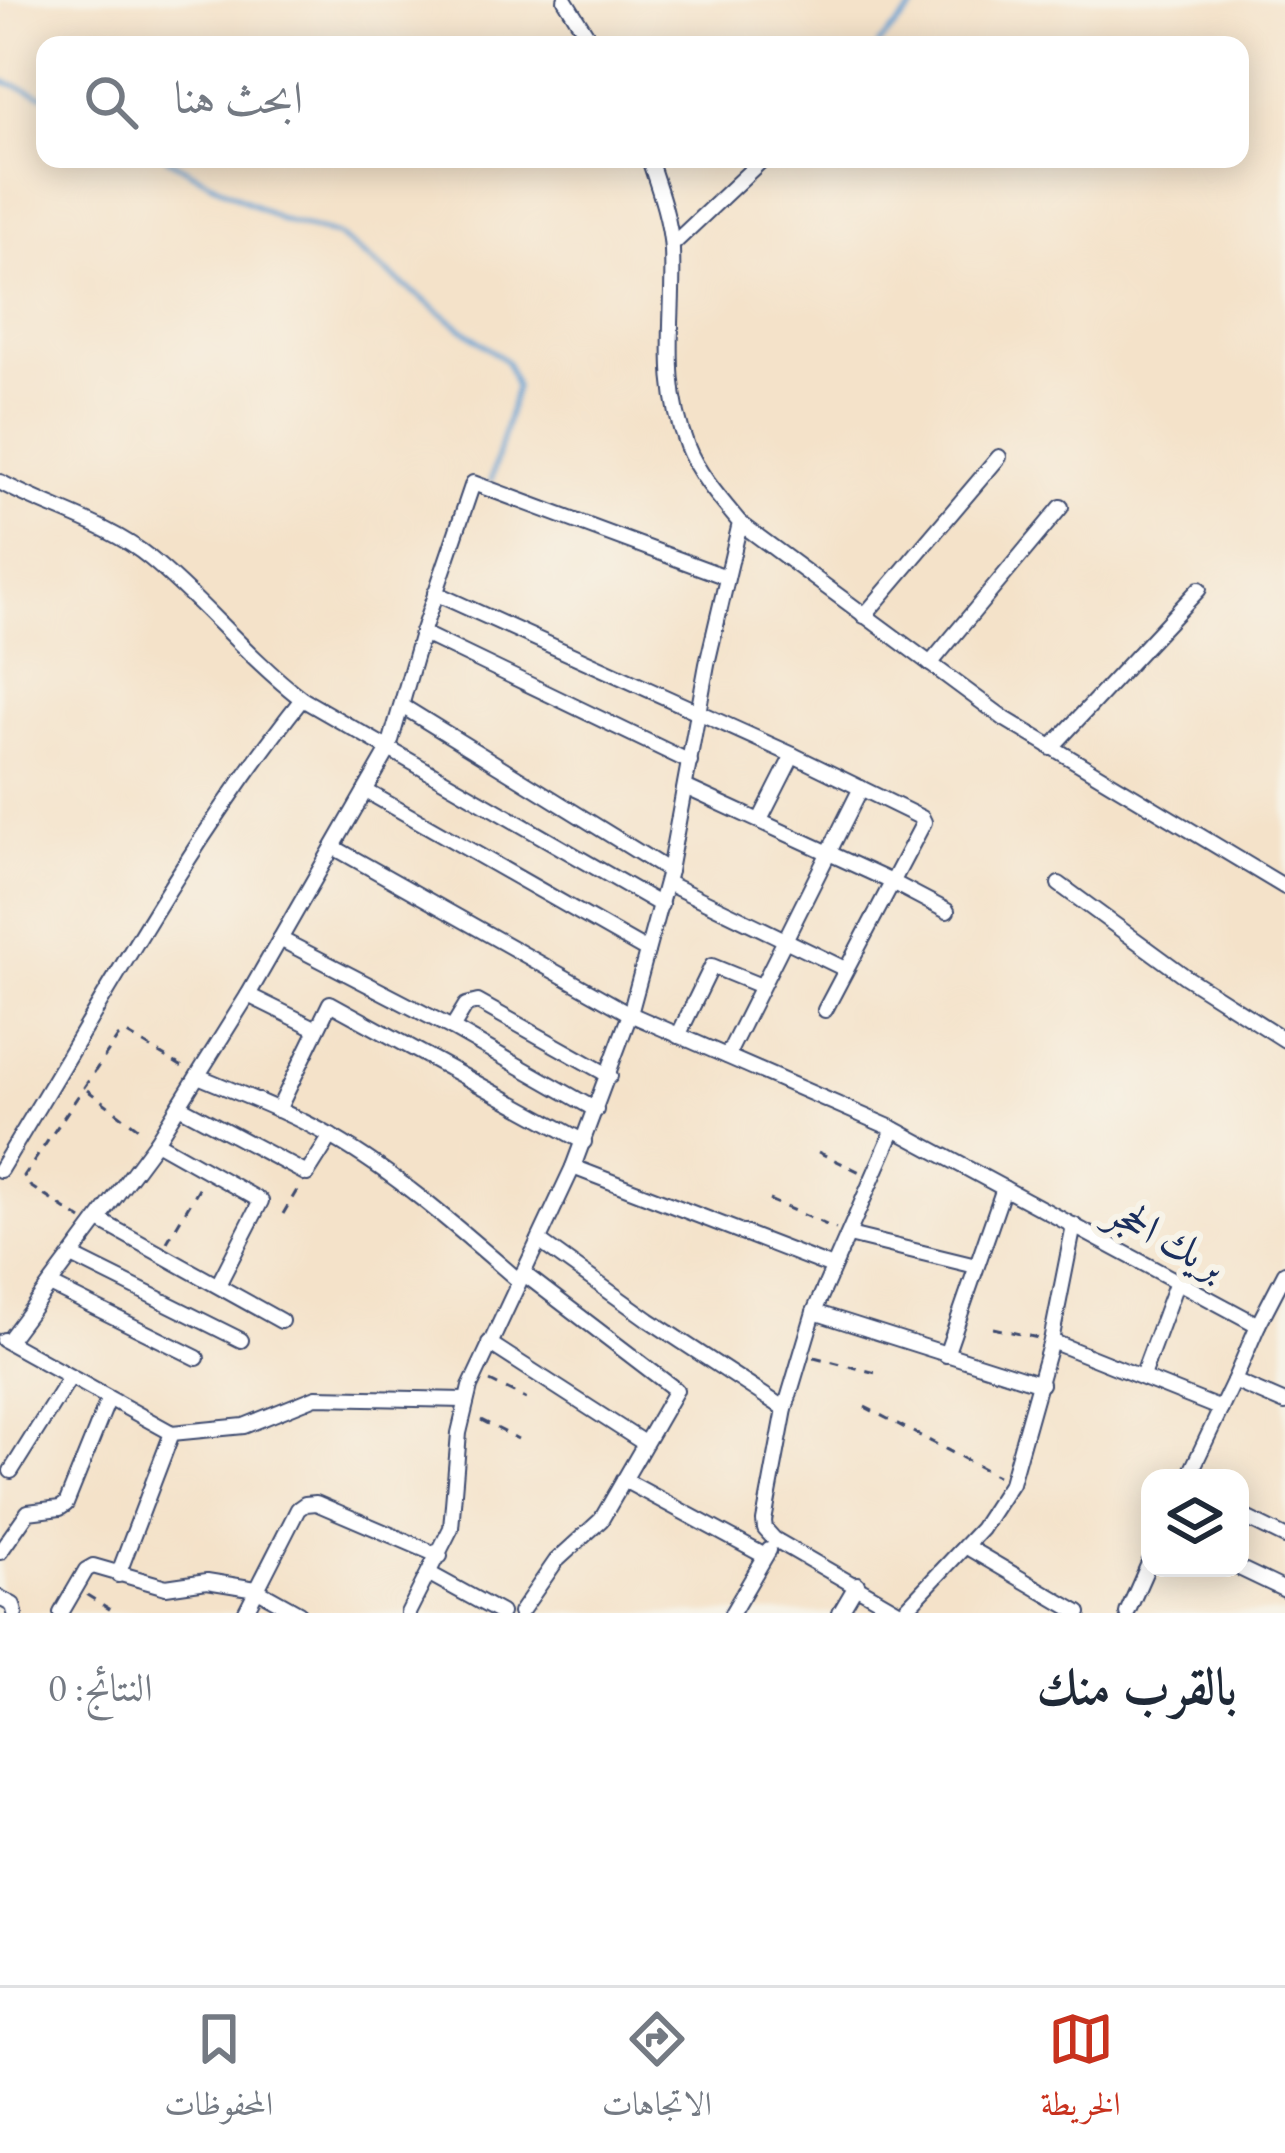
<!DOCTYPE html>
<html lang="ar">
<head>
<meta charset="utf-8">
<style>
  :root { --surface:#fff; --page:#f2f2f3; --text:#1f2937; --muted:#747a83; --line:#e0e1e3; --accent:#c8321e }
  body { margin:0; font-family:"EB Garamond",Amiri,serif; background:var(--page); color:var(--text); direction:rtl }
  .controls { position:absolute; right:36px; bottom:36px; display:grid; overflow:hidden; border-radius:24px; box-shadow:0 6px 30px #0003 }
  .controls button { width:108px; height:108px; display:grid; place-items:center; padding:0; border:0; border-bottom:3px solid var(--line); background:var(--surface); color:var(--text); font:60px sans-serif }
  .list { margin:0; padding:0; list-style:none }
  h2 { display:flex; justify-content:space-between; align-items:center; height:156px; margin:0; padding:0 48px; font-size:51px }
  h2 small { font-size:39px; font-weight:400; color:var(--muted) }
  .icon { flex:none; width:66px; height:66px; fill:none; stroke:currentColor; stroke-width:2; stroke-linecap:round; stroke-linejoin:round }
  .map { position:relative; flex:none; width:1285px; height:1613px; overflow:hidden; direction:ltr }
  .search { position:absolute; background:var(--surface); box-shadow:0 6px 30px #0003; left:36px; right:36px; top:36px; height:132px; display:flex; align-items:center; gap:30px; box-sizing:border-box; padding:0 42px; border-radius:24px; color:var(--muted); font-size:45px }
  .sheet { height:372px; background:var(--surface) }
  nav { display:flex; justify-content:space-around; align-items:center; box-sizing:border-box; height:168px; border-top:3px solid var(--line); background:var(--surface); font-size:33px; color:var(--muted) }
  nav a { display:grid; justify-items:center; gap:6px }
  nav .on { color:var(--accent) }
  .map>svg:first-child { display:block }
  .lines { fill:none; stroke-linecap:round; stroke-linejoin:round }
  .stream { stroke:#61a0d3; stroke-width:4.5 }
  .minor-casing { stroke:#3c4a6e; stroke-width:18 }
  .path { stroke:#3c4a6e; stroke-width:3; stroke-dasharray:9 9; stroke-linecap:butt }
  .minor { stroke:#fff; stroke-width:14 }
  .labels { text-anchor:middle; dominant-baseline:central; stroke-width:12; stroke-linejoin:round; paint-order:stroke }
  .street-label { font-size:42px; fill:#1b2f5e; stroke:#f7f3e8 }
</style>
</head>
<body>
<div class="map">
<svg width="1285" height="1613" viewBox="0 0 1285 1613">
  <rect width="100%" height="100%" fill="#f7f3e8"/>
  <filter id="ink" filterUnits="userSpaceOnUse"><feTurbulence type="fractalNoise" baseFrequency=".00833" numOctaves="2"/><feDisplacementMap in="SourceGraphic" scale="24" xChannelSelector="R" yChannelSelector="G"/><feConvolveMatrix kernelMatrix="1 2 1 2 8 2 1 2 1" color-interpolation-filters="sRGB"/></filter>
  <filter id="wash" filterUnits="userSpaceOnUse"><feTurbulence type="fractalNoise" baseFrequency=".004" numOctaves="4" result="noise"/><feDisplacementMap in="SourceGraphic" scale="48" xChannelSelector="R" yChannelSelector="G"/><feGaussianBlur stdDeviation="2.7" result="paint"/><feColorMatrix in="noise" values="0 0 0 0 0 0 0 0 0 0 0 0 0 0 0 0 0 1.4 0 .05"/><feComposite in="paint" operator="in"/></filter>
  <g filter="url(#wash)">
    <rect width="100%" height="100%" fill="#f4e2c9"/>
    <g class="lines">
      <g class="stream">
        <polyline points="878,45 922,0"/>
        <polyline points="0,80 45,96"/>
        <polyline points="167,159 279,219 337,235 507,362 516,387 491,480"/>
      </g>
    </g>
  </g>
  <g filter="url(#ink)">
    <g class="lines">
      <defs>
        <g id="minor">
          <polyline points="565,0 593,45"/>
          <path d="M649 159C659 189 670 219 672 250 675 319 660 378 687 446 698 474 721 500 740 523L707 664 669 871 630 1014 894 1129 1258 1325 1234 1381 1285 1403"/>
          <polyline points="672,245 763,159"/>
          <path d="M0 482C49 509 107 523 150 558 204 602 247 657 302 699L661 905"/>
          <polyline points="740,523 1005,719 1285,887"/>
          <polyline points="435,593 793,755 922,818 924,822 825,1010"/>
          <polyline points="864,616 999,457"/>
          <polyline points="422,633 690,762"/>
          <polyline points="930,664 1061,507"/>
          <polyline points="402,706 669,871"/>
          <polyline points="1051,748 1199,589"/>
          <polyline points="685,787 890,881 947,911"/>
          <polyline points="366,791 647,951"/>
          <polyline points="760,820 793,755"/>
          <polyline points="335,848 630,1014 573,1167 470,1387 459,1433 451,1528 408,1613"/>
          <polyline points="667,883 845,969"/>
          <polyline points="1059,884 1186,977 1285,1040"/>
          <polyline points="280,939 452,1028 596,1110"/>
          <polyline points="248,995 317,1029"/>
          <polyline points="452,1028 466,1005 478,1002 610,1076"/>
          <polyline points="678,1036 712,966 761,986"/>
          <polyline points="727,1056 861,788"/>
          <path d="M198 1076C243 1095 291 1113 334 1138 401 1177 460 1230 519 1281"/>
          <polyline points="179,1106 307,1174 331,1136"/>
          <polyline points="278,1110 330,1003 584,1142"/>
          <polyline points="894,1129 814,1312 785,1409 764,1521 765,1529 774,1539 902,1613"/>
          <polyline points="156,1142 261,1201 218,1285"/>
          <polyline points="573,1167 832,1267"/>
          <path d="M0 1170C97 1012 186 845 302 699"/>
          <polyline points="99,1220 281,1321"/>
          <polyline points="849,1235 976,1266"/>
          <polyline points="539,1241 649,1320 785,1409"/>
          <polyline points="72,1256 241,1340"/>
          <polyline points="50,1285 197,1358"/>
          <polyline points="814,1312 1041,1384"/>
          <polyline points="1258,1325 1285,1273"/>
          <polyline points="4,1340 172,1433 244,1426 316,1397 465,1400"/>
          <polyline points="8,1341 156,1142 248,995 388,751 422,633 473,483 726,577"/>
          <polyline points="1051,1341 1221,1409"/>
          <polyline points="489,1343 644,1443"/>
          <polyline points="946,1355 1004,1188"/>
          <polyline points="1142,1376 1177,1281"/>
          <polyline points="11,1471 70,1377"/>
          <polyline points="1188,1478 1234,1381"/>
          <polyline points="624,1480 765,1556"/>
          <polyline points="1240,1515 1285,1537"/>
          <polyline points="965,1546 1079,1613"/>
          <polyline points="0,1552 28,1512 60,1508 66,1504 108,1400"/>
          <polyline points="1239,1568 1285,1590"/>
          <polyline points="430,1574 501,1613"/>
          <polyline points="118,1575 172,1433"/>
          <polyline points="0,1598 13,1605 15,1613"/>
          <polyline points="61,1613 86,1570 93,1566 166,1587 207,1581 256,1589 299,1613"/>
          <polyline points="245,1613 298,1509 305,1504 316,1503 440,1556"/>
          <polyline points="520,1613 556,1561 601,1520 676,1390 523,1273"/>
          <polyline points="732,1613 769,1550"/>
          <polyline points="840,1613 857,1584"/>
          <polyline points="902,1613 981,1529 1011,1483 1051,1341 1074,1225"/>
          <polyline points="1127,1613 1150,1561"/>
        </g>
      </defs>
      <use href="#minor" class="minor-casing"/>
      <g class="path">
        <polyline points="87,1090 142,1131"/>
        <polyline points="818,1152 860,1172"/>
        <polyline points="769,1200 836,1229"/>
        <polyline points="283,1214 300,1185"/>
        <polyline points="82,1220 30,1186 24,1176 118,1037 127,1034 186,1069"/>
        <polyline points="167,1242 202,1183"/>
        <polyline points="993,1328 1038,1338"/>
        <polyline points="814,1357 876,1373"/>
        <polyline points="490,1381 526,1399"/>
        <polyline points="865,1407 997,1476"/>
        <polyline points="481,1420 518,1439"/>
        <polyline points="87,1595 116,1613"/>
      </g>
      <use href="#minor" class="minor"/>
    </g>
  </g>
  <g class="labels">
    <g class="street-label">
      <text transform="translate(1167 1238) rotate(29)">بريك الحجر</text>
    </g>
  </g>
</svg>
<div class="controls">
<button><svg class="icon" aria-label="layers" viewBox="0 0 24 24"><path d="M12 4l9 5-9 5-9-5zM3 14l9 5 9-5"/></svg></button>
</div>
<div class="search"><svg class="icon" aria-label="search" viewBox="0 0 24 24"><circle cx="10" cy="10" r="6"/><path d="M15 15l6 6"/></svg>ابحث هنا</div>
</div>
<section class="sheet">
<h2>بالقرب منك<small>النتائج: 0</small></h2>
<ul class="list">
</ul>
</section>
<nav>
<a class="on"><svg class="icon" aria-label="map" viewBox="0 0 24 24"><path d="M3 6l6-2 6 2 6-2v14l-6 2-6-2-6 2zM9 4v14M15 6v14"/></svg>الخريطة</a>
<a><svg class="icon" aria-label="directions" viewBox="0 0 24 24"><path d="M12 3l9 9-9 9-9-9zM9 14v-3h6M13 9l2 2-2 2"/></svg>الاتجاهات</a>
<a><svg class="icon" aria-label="saved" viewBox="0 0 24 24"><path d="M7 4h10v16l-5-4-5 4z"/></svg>المحفوظات</a>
</nav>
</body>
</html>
